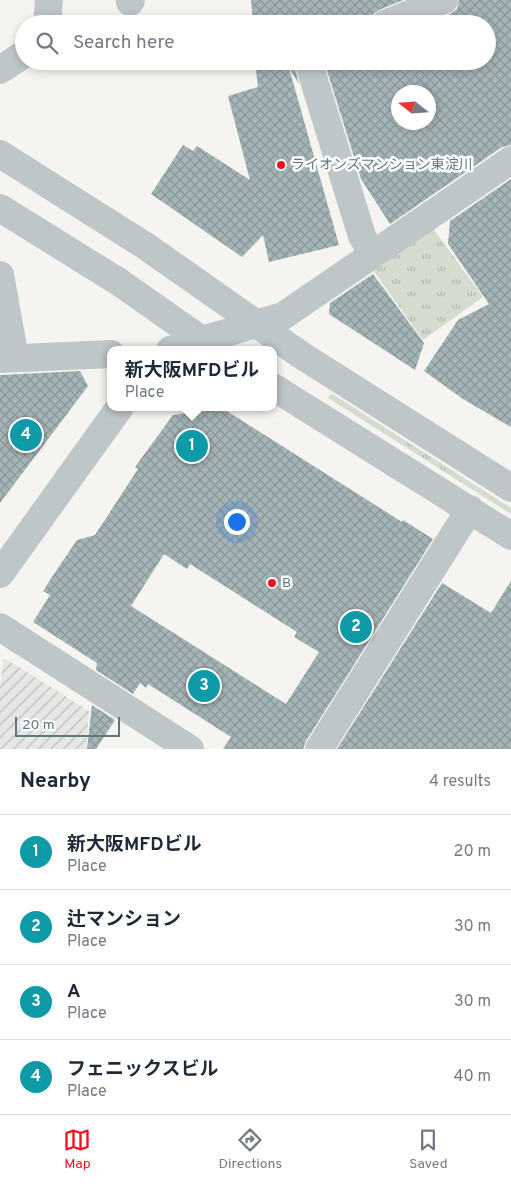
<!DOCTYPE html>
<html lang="en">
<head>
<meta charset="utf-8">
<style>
  :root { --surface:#fff; --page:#f6f6f7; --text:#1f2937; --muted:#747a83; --line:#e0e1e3; --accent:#f6101b }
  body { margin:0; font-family:Overpass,"Noto Sans JP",sans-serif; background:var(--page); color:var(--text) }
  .compass { position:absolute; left:391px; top:85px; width:45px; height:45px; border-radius:50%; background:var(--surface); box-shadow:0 2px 8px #0003; rotate:287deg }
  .scale { position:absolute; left:15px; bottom:12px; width:105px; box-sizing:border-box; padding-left:5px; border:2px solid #5d7a7f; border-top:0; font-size:14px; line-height:18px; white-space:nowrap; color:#5d7a7f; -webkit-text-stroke:4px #fff; paint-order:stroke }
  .you { position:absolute; left:236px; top:521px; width:18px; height:18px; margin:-12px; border:4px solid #fff; border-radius:50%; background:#1a73e8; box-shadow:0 0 0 8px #1a73e833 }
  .badge { display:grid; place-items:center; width:32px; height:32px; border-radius:50%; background:var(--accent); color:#fff; font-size:16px; font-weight:700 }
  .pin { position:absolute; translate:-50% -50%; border:2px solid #fff; box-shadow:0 1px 5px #0006 }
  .popup { position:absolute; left:107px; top:346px; width:170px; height:65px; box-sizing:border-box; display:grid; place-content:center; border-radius:10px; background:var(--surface); filter:drop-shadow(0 1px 4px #0005); font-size:16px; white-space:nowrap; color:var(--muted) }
  .popup b { font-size:19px; color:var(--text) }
  .popup::after { content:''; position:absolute; left:50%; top:100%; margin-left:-10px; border:10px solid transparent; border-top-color:var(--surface) }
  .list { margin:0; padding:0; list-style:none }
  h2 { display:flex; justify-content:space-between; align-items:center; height:65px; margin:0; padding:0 20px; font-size:21px }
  h2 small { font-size:16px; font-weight:400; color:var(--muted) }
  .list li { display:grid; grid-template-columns:32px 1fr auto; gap:15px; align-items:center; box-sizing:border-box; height:75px; padding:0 20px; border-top:1px solid var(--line) }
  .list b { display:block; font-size:19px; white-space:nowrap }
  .list p { margin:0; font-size:16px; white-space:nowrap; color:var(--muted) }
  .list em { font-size:16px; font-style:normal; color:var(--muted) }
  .icon { flex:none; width:28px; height:28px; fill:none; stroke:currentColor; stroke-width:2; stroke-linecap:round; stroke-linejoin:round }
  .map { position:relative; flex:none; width:511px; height:749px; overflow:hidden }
  .search { position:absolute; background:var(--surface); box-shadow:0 2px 8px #0003; left:15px; right:15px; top:15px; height:55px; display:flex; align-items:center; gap:12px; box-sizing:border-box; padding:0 18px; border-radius:28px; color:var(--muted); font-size:19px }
  .sheet { height:365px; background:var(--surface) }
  nav { display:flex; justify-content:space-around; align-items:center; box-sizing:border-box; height:70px; border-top:1px solid var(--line); background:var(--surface); font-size:14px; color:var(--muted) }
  nav a { display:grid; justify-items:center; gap:2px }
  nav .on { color:var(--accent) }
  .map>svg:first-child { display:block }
  .industrial { fill:url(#industrial-furrows) }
  .grass { fill:url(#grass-tufts) }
  .building { fill:url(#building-cross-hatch); fill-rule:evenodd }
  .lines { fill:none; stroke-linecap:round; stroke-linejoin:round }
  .minor { stroke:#bfc6c8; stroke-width:28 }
  .tertiary { stroke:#bfc6c8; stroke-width:28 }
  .poi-dot { fill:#f6101b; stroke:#fff; stroke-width:2 }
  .labels { text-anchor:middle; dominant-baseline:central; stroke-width:5; stroke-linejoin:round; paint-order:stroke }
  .poi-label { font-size:14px; fill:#5d7a7f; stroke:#fff; text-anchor:start }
</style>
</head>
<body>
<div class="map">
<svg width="511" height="749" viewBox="0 0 511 749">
  <defs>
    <pattern id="industrial-furrows" width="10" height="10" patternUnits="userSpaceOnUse" patternTransform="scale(1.25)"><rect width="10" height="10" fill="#e6e6e4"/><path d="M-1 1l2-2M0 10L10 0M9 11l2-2" fill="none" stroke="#bebfbe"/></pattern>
    <pattern id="grass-tufts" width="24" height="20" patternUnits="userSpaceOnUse" patternTransform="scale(1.25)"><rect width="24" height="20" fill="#d6dbcf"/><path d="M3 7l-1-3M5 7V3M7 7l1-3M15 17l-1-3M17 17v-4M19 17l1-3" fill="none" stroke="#b1b7ad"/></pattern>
    <pattern id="building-cross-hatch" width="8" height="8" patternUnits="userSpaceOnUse" patternTransform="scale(1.25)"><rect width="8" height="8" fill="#a5b4b6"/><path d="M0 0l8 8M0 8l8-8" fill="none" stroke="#8a9799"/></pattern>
  </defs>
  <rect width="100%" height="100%" fill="#f5f4f0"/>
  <polygon class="industrial" points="6,659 89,711 86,749 0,749 0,688 3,660"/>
  <g class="grass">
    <polygon points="432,227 483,297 423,340 373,270"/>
    <polygon points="331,393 511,508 511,514 328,398"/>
  </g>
  <g class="building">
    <polygon points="251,0 403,0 379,10 372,15 370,24 253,24"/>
    <path d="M459 0H511V145L502 147 390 224 361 179 324 61H487V24H427L450 14 457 9ZM398 92H428V122H398Z"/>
    <polygon points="255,61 293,61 299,84 289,68 339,245 269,262 263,235 242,257 151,194 183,145 193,151 197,146 250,180 228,96 258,87"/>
    <polygon points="511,179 511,427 463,399 424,371 458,320 489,304 448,244 450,221"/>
    <polygon points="373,274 424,343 415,370 329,314 330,303"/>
    <polygon points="80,371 88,386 0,503 0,375"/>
    <path d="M222 408 402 522 403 520 433 539 306 741 303 749H223L231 737 148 684 146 688 140 683 133 694 96 670 97 663 33 622 50 595 43 591 62 562 77 540 95 535 138 469 135 467 173 415ZM164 554 187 569 190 564 297 632 294 637 319 652 286 704 131 606Z"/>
    <polygon points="511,581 511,749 337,749 442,583 491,613"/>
    <polygon points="92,705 115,720 96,749 87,749"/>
  </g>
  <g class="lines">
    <g class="minor">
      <polyline points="130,2 131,0"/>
      <polyline points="47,24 49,0"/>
      <polyline points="385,24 444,0"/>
      <polyline points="308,61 362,236 373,254"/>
      <polyline points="0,70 24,54"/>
      <polyline points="0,275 15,358"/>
      <polyline points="202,340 283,316 511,160"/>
      <polyline points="0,359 111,354"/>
      <polyline points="319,749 470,509"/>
    </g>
    <g class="tertiary">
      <polyline points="0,154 144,245 301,355 511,488"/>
      <polyline points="0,208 119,282 216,350"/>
      <polyline points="170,350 202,340"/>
      <polyline points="273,387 511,536"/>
      <polyline points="0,574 120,407"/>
      <polyline points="0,627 190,749"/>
    </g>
  </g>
  <g class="poi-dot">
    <circle cx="281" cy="165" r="5"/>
    <circle cx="272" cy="583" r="5"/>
  </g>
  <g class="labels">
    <g class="poi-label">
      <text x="291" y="165">ライオンズマンション東淀川</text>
      <text x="282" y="583">B</text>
    </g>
  </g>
</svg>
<svg class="compass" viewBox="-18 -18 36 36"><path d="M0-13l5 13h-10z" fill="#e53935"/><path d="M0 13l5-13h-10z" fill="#747a83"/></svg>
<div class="scale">20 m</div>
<div class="you"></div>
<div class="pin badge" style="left:192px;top:446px;background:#0f9aa8">1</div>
<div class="popup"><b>新大阪MFDビル</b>Place</div>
<div class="pin badge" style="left:356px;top:627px;background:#0f9aa8">2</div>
<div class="pin badge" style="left:204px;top:686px;background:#0f9aa8">3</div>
<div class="pin badge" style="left:26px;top:435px;background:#0f9aa8">4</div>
<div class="search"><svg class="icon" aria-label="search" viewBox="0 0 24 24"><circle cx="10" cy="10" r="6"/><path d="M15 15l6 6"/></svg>Search here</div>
</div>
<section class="sheet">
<h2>Nearby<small>4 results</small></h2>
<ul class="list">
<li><span class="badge" style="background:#0f9aa8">1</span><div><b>新大阪MFDビル</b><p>Place</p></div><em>20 m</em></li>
<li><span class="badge" style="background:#0f9aa8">2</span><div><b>辻マンション</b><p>Place</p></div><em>30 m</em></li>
<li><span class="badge" style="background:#0f9aa8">3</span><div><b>A</b><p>Place</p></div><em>30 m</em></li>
<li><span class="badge" style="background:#0f9aa8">4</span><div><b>フェニックスビル</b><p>Place</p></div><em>40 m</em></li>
</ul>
</section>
<nav>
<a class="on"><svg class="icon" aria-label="map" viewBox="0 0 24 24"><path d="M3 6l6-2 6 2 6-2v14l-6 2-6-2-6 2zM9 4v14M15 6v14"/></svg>Map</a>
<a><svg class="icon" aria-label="directions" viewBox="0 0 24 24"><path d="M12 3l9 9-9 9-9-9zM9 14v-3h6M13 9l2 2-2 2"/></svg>Directions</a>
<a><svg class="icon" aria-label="saved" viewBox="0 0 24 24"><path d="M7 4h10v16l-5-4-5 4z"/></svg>Saved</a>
</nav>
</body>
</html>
